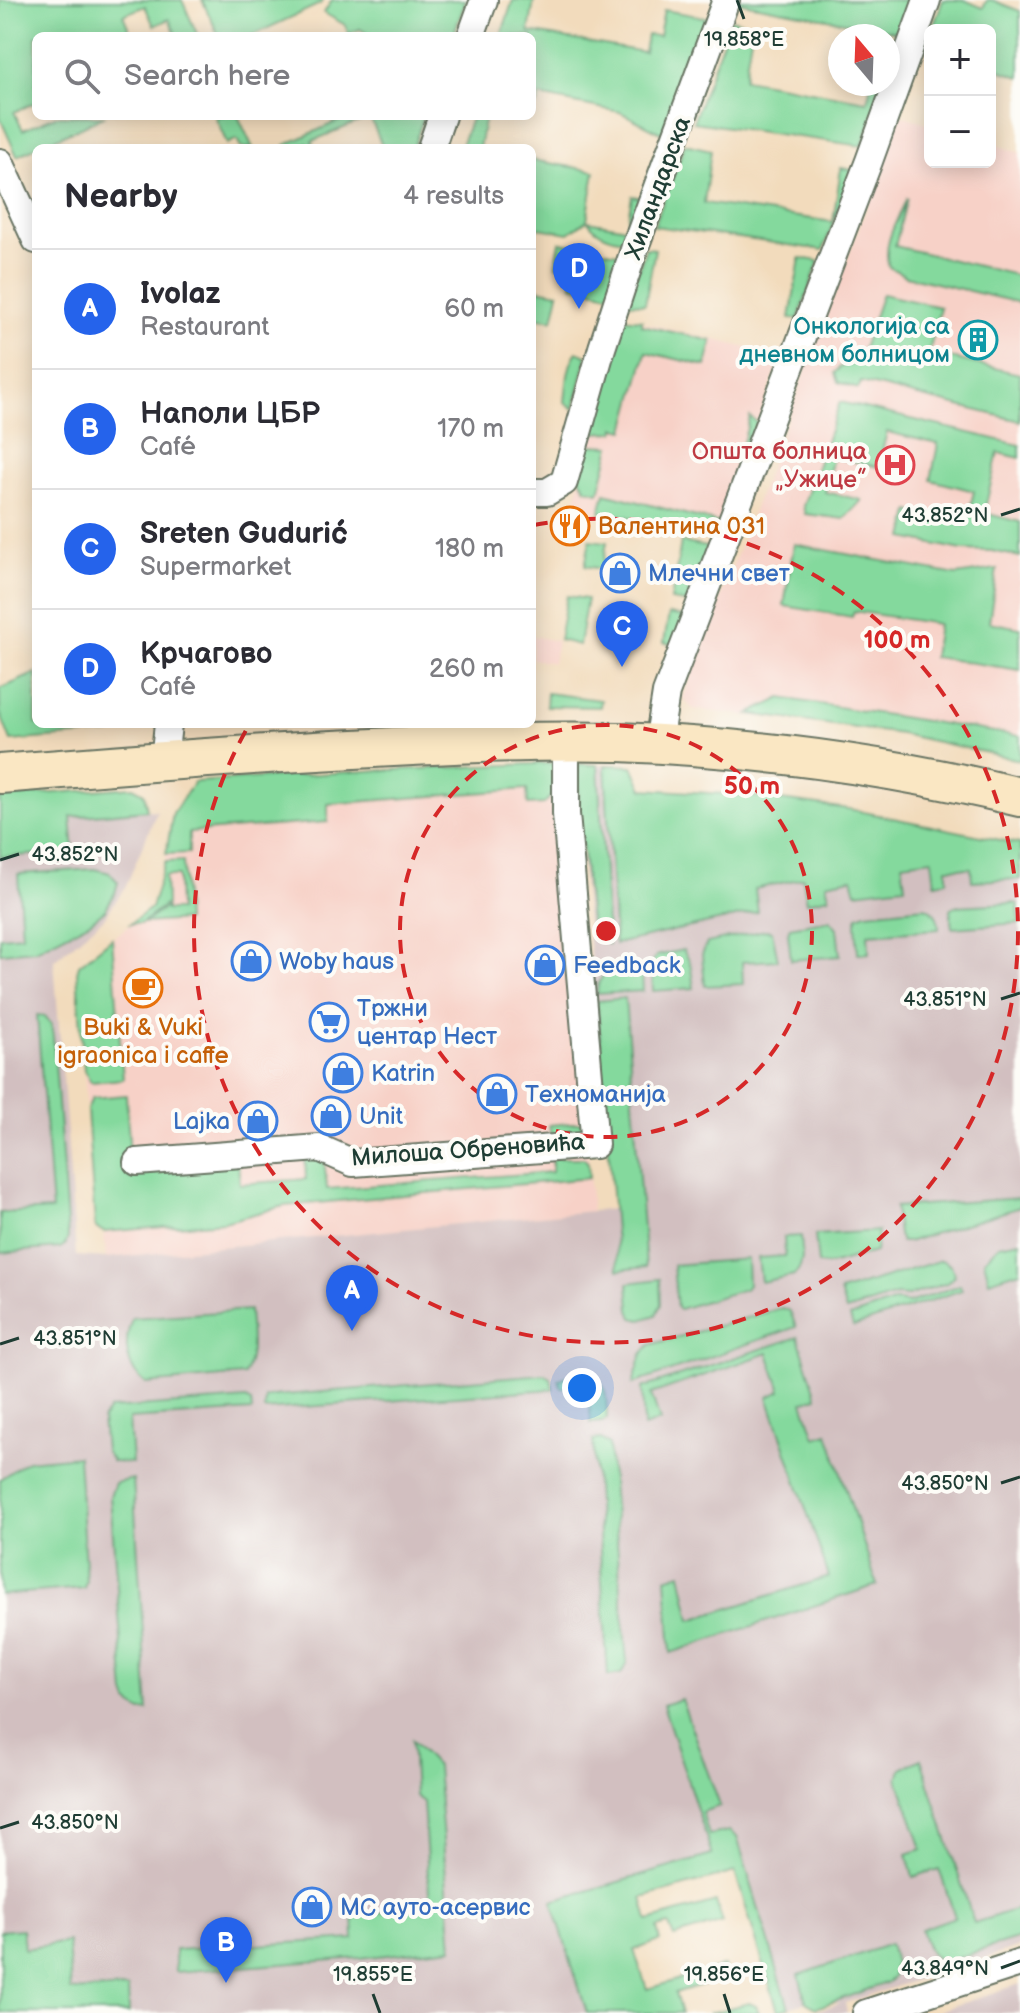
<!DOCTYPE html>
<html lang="en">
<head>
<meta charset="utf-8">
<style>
  :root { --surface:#fff; --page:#f2f2f3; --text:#2b2b33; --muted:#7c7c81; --line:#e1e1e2; --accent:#2563eb }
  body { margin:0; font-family:"Balsamiq Sans",sans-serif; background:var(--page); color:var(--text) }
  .controls { position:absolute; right:24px; top:24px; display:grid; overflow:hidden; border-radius:12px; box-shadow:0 4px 20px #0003 }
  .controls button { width:72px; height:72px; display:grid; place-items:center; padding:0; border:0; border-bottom:2px solid var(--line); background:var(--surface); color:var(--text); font:40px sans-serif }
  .compass { position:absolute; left:828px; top:24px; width:72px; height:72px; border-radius:50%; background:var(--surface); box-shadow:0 4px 20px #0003; rotate:341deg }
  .you { position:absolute; left:582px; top:1388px; width:28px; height:28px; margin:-20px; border:6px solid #fff; border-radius:50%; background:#1a73e8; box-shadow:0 0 0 12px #1a73e833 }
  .badge { display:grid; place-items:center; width:52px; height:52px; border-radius:50%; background:var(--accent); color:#fff; font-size:26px; font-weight:700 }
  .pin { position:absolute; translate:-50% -66px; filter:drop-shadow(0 2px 4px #0008) }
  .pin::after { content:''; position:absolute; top:42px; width:28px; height:24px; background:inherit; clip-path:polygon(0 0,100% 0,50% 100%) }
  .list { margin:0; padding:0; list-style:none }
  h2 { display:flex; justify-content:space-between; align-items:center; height:104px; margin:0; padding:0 32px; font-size:34px }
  h2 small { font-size:26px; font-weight:400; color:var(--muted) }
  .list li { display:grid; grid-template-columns:52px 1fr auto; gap:24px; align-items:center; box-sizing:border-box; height:120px; padding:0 32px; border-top:2px solid var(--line) }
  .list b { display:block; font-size:30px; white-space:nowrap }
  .list p { margin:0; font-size:26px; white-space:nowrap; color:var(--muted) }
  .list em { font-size:26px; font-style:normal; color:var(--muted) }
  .icon { flex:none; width:44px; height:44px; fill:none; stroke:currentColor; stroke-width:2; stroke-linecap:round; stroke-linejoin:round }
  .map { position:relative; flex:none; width:1020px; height:2013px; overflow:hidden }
  .search { position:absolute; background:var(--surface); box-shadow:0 4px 20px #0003; left:32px; top:32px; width:504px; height:88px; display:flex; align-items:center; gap:20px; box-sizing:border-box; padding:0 28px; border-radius:12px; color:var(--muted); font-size:30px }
  .panel { position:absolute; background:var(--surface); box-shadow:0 4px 20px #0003; left:32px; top:144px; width:504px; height:584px; border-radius:12px }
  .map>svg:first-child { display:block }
  .built { fill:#f7d1c7 }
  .industrial { fill:#d2bfc0 }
  .green { fill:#84d99d; stroke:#528b68; stroke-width:2 }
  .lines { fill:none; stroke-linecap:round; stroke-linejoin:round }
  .street-casing { stroke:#697464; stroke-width:30 }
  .secondary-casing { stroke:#697464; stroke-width:42 }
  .street { stroke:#fff; stroke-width:26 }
  .secondary { stroke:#fae7c3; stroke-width:38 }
  .ticks { fill:none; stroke:#1f3d34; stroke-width:3 }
  .ring { fill:none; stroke:#d62828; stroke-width:4; stroke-dasharray:14 10 }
  .labels { text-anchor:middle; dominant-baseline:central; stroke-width:8; stroke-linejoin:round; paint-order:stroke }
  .street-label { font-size:24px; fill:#1f3d34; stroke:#fdfcf7 }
  .culture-label { font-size:24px; fill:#0d838f; stroke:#fdfcf7; text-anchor:end }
  .health-label { font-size:24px; fill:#be3a42; stroke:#fdfcf7; text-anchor:end }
  .food-label { font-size:24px; fill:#c56008; stroke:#fdfcf7; text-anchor:start }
  .shop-label { font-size:24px; fill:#366cbe; stroke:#fdfcf7; text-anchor:start }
  .ticks-label { font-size:20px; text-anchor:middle; fill:#1f3d34; stroke:#fdfcf7; stroke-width:8; stroke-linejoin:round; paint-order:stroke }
  .centre { fill:#d62828; stroke:#fdfcf7; stroke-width:4 }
  .ring-label { font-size:24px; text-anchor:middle; font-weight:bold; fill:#d62828; stroke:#fdfcf7; stroke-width:8; stroke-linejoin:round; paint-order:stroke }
</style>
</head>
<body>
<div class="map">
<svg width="1020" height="2013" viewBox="0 0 1020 2013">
  <rect width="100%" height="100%" fill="#fdfcf7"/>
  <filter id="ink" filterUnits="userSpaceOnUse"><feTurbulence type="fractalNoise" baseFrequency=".0125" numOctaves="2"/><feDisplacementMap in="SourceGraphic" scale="16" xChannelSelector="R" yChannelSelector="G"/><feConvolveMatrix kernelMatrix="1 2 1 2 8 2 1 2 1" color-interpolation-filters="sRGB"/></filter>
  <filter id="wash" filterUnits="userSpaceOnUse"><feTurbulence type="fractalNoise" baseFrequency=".006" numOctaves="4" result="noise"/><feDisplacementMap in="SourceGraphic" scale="32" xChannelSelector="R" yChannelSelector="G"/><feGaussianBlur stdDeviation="1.8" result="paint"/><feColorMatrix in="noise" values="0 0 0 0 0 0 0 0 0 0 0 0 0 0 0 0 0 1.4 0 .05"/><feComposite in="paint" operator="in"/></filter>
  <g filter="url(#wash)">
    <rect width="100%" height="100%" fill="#f2dbbc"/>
    <g class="built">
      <polygon points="897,114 930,124 930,162 990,162 990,143 1020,153 1020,760 901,734 693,709 683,698 882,167 878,165"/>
      <polygon points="623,320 642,322 772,354 780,361 716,532 600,511 573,510 593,428 597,425"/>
      <polygon points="532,636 557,641 553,663 532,659"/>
      <polygon points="554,763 586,1123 592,1211 106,1258 104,1232 95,1226 77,972 79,965 151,908 165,862 173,813 194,782 366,771"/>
    </g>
    <g class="industrial">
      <polygon points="578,764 633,766 643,789 742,795 849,809 1020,844 1020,1947 845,2003 847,2013 810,2013 840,2003 806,2002 789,2008 740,1847 553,1901 587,2013 72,2013 24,1949 22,1929 0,1931 0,797 133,787 144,793 148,810 157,811 126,886 104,918 54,960 76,1256 106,1258 613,1209 582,865"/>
      <polygon points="1020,1984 1020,2013 932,2013"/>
    </g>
    <g class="green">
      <polygon points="0,0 182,0 198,36 177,36 169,19 154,26 145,6 123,15 132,36 36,36 36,102 14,112 23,130 55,116 105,116 17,156 0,118"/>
      <polygon points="202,0 323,0 320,4 251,36 219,36"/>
      <polygon points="332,0 466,0 453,36 371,36 360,29 349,34 345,25 324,13"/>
      <polygon points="513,0 534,0 529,32 644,52 647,35 659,36 664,10 709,18 672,117 669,116 665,135 620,112 539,96 538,105 532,104 532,36 501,36"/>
      <polygon points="738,0 914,0 902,33 737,2"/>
      <polygon points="943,0 965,0 983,8 987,0 992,0 1020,11 1020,77 990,67 990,30 932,30"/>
      <polygon points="731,19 753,25 744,79 867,101 871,84 884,84 862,146 693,122"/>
      <polygon points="215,116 238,116 253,148 241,148 237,139 227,144"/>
      <polygon points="349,116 424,116 413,148 383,148 370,117 312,141 315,148 310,148 307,143 295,148 286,148 285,145"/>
      <polygon points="472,116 485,116 479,148 460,148"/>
      <polygon points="685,144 711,150 704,203 833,222 841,168 853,170 823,250 654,226"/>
      <polygon points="532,160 595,171 587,220 569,233 532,227"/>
      <path d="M632 196 643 198 628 241C612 238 597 235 588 221L626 228Z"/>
      <path d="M907 198 895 246 1020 276V303L906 276 889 267C881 245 898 219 907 198Z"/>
      <polygon points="560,242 623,254 609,294 572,285 576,269 556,265"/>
      <polygon points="646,248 655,249 645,304 627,303"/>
      <polygon points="800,258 819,261 798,319 790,318"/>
      <polygon points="532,288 559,293 553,320 532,317"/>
      <polygon points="882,294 940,307 929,353 1020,374 1020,421 861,382 858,389 838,382 835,373 840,367 858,363"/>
      <polygon points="621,318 642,320 642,325 712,341 706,366 646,352 625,430 616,428 615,432 590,433 596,423 595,416"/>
      <path d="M577 352 587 356 574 409 565 402C567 386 567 364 577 352Z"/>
      <polygon points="840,402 1020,445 1020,458 998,453 984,513 1020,522 1020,557 992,551 962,550 904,538 910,511 966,525 974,491 931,480 938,444 887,432 878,467 833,457 825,492 862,500 844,519 805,514 803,506"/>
      <polygon points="750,417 757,422 727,500"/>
      <polygon points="587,445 611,446 599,492 586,489 579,476"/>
      <polygon points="605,493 719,523 712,544 704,535 695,533 695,529 600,512"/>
      <polygon points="590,540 607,542 602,569 585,566"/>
      <polygon points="681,542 711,548 689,603 671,600"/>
      <polygon points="794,544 956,575 997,569 989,622 1020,628 1020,670 933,657 938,624 854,611 852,617 784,606"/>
      <polygon points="567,596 587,599 579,645 559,640"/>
      <polygon points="669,614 685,617 674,646 664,642"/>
      <polygon points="36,673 36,724 130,724 110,733 11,741 0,713 0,689"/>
      <polygon points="547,693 601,700 600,707 546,706"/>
      <polygon points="781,698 1020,736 1020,760 901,734 749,714"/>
      <polygon points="554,763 553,794 544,804 528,805 527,789 328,804 328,822 189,832 189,853 166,854 173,813 194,782 366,771"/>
      <polygon points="578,764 598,765 608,944 598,941 591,930 579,814"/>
      <polygon points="605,765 633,766 643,789 742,795 849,809 1020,844 1020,879 972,881 971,868 947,868 947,881 935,883 932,859 902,863 905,886 856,892 852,878 826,883 829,897 807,902 803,878 755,889 758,912 615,944"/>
      <polygon points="133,787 144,793 147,810 71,817 74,852 0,857 0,797"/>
      <polygon points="183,861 186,920 144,923 166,907 166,910 179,910 178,876 165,876 166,904 140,924 130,924 151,908 165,862"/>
      <polygon points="95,869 110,873 118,882 115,893 105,910 90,922 36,950 0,953 0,937 22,935 18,874"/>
      <polygon points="1013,903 1018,904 1020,923 952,928 950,910 955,906"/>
      <path d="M925 907C935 911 939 917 939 929L868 934 869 953 858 954 856 923 858 916 866 913Z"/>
      <polygon points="830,920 837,928 840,956 791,960 788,933 790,927"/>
      <polygon points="765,930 772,931 778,960 742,962 743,984 705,986 702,955 707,943"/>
      <polygon points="112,938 123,1079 91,1082 84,1071 77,972 79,965"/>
      <polygon points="683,950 690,962 694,988 653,991 652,962 656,956"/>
      <path d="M632 962 642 971 643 991 597 994C597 972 613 967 632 962Z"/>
      <polygon points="625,998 646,1267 618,1270 597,1001"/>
      <polygon points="37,1015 45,1016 51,1024 53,1036 68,1237 66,1244 60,1248 0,1253 0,1213 52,1210"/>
      <polygon points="126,1095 130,1156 238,1163 240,1184 306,1179 305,1158 324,1157 327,1189 552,1172 552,1158 584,1158 588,1163 589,1178 284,1206 224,1222 104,1232 97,1229 95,1226 87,1110 92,1098"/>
      <polygon points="582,1122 582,1133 551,1138 549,1125"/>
      <polygon points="1020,1198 1020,1207 1017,1208 907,1242 901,1242 898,1235 895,1207"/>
      <polygon points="878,1231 875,1252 830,1265 818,1264 815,1235"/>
      <path d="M801 1236C802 1250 805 1265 794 1275L761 1282 758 1258 785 1256 784 1237Z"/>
      <polygon points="1020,1241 1020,1271 989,1281 984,1260 999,1245"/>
      <polygon points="747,1259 748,1285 745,1289 680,1309 677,1308 673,1265"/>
      <path d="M941 1260C950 1264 953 1267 954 1276L947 1283 908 1296 896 1295 846 1311 840 1292Z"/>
      <polygon points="660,1279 661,1304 656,1315 641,1320 633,1318 630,1310 628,1283"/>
      <polygon points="960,1285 962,1290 853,1327 850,1317 896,1301 909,1303"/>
      <polygon points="782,1308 790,1311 796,1327 633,1384 642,1354 650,1345"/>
      <path d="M249 1310C250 1331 255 1357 244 1375L146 1384C124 1366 123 1343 132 1318Z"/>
      <polygon points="798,1337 817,1397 803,1402 815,1437 828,1433 877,1585 671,1653 666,1578 681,1573 691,1620 829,1577 768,1397 781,1391 768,1353 651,1394 660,1421 644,1427 642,1388"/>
      <polygon points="544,1374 551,1378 553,1389 264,1410 265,1398 273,1396"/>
      <path d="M589 1374C609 1380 606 1400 607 1418L602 1422 591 1423 588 1387 561 1388 559 1380 564 1377Z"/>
      <polygon points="246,1399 251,1402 252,1411 129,1419 132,1463 113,1462 105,1451 102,1419 110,1409"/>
      <polygon points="601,1439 609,1445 627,1663 621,1674 608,1676 593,1440"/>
      <polygon points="78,1456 86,1581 84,1588 0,1595 0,1479 27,1461"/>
      <polygon points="133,1479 148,1710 141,1711 128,1702 125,1694 110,1496 115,1483"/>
      <polygon points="681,1699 720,1806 702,1812 709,1835 729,1831 737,1837 789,2008 778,2011 735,1872 642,1898 648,1921 716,1902 723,1922 674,1937 669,1925 657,1928 660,1941 634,1950 647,1989 724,1966 727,1977 675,1993 681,2013 587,2013 552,1901 712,1855 663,1705"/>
      <polygon points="412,1740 437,1767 452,1948 360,1958 175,1972 175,1950 354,1939 353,1915 430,1907 423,1802 415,1796"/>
      <path d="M921 1759 974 1923 1020 1908V1938L947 1961C928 1959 926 1945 921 1929L955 1917 939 1869 913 1877 907 1854 922 1849 898 1779 901 1769Z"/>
      <polygon points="22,1929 24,1949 68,1942 71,1991 128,1988 129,2013 0,2013 0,1931"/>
      <polygon points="890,1944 895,1963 893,1978 886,1983 816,2008 806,2002 799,1975"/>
      <polygon points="749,2003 756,2006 759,2013 709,2013"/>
    </g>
  </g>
  <g filter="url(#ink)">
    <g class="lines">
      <defs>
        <g id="street">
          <polyline points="471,36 484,0"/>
          <polyline points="431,148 442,116"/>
          <polyline points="0,162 36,240"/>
          <polyline points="532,492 547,492 564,482 602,348 634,250 726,0"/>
          <polyline points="658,744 666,693 869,161 927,0"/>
          <polyline points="164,761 168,724"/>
          <polyline points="137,1162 319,1148 353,1163 595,1145 566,814 566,741"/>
          <polyline points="866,2013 1020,1963"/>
        </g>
        <path id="secondary" d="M0 774C131 763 262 753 393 747 468 743 543 740 618 742 754 747 888 765 1020 797"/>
      </defs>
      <use href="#street" class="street-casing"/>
      <use href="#secondary" class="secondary-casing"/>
      <use href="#street" class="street"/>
      <use href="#secondary" class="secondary"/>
    </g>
  </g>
  <path class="ticks" d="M737 0 744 19M1001 515 1020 509M0 860 19 854M1001 999 1020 993M0 1344 19 1338M1001 1483 1020 1477M0 1828 19 1822M1001 1968 1020 1961M373 1994 380 2013M724 1994 730 2013"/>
  <g class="ring">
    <circle cx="606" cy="931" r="206"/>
    <path d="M534 525A412 412 0 1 1 249 725"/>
  </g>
  <defs>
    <symbol id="building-ring" viewBox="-11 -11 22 22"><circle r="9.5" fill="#fdfcf7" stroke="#0f9aa8" stroke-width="1.5"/><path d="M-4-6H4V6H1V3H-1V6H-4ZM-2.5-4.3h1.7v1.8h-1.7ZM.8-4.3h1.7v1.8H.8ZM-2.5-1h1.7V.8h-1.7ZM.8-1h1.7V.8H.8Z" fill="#0f9aa8"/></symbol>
    <symbol id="hospital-ring" viewBox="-11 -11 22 22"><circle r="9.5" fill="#fdfcf7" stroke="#e0444e" stroke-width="1.5"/><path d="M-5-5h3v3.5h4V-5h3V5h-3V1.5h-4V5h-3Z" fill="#e0444e"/></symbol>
    <symbol id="restaurant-ring" viewBox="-11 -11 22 22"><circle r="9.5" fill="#fdfcf7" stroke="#e8710a" stroke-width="1.5"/><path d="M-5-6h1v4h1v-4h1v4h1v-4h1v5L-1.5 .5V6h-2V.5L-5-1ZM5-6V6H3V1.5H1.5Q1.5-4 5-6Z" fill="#e8710a"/></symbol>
    <symbol id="shop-ring" viewBox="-11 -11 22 22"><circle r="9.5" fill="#fdfcf7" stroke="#3f7fe0" stroke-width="1.5"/><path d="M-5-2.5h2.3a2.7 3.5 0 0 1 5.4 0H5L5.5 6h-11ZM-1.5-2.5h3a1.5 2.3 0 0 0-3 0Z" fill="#3f7fe0"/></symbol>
    <symbol id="cafe-ring" viewBox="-11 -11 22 22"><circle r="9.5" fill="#fdfcf7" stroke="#e8710a" stroke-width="1.5"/><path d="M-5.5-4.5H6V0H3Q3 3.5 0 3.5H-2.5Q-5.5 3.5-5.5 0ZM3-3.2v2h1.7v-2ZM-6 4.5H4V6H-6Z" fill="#e8710a"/></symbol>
    <symbol id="supermarket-ring" viewBox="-11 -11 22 22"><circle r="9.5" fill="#fdfcf7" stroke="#3f7fe0" stroke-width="1.5"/><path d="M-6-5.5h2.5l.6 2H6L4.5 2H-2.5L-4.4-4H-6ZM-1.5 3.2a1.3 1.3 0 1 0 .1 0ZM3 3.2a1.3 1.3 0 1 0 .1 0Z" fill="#3f7fe0"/></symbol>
  </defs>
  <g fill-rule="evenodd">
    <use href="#building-ring" x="956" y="318" width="44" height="44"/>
    <use href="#hospital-ring" x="873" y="443" width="44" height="44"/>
    <use href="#restaurant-ring" x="548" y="504" width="44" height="44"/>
    <use href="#shop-ring" x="598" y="551" width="44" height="44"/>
    <use href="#shop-ring" x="229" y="939" width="44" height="44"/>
    <use href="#shop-ring" x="523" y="943" width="44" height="44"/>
    <use href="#cafe-ring" x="121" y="966" width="44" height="44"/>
    <use href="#supermarket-ring" x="307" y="1000" width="44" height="44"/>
    <use href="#shop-ring" x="321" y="1051" width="44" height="44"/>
    <use href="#shop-ring" x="475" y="1072" width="44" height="44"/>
    <use href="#shop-ring" x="309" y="1094" width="44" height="44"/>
    <use href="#shop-ring" x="236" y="1099" width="44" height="44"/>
    <use href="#shop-ring" x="290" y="1885" width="44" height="44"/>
  </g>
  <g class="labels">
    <g class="street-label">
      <text transform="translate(658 188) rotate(-70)">Хиландарска</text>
      <text transform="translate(468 1150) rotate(-4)">Милоша Обреновића</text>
    </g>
    <g class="culture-label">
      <text x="950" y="326">Онкологија са<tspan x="950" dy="28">дневном болницом</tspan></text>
    </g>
    <g class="health-label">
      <text x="867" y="451">Општа болница<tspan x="867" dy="28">„Ужице”</tspan></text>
    </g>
    <g class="food-label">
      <text x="598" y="526">Валентина 031</text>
      <text x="143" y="1027" text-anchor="middle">Buki &amp; Vuki<tspan x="143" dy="28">igraonica i caffe</tspan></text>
    </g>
    <g class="shop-label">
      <text x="648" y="573">Млечни свет</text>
      <text x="279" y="961">Woby haus</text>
      <text x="573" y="965">Feedback</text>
      <text x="357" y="1008">Тржни<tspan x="357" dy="28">центар Нест</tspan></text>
      <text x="371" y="1073">Katrin</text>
      <text x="525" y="1094">Техноманија</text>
      <text x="359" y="1116">Unit</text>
      <text x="230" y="1121" text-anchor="end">Lajka</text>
      <text x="340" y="1907">МС ауто-асервис</text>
    </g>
  </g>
  <g class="ticks-label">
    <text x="744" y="46">19.858°E</text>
    <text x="945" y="522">43.852°N</text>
    <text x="75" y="861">43.852°N</text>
    <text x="945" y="1006">43.851°N</text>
    <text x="75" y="1345">43.851°N</text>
    <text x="945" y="1490">43.850°N</text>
    <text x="75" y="1829">43.850°N</text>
    <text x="945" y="1975">43.849°N</text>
    <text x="373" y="1981">19.855°E</text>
    <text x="724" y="1981">19.856°E</text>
  </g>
  <circle cx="606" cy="931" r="12" class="centre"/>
  <g class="ring-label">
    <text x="897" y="648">100 m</text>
    <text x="752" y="794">50 m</text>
  </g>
</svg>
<div class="controls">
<button>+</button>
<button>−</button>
</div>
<svg class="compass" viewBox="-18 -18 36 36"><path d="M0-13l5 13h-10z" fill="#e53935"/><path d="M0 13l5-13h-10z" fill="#7c7c81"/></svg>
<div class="you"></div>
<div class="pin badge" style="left:352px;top:1331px">A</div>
<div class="pin badge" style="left:226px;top:1983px">B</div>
<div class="pin badge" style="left:622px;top:667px">C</div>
<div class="pin badge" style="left:579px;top:309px">D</div>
<div class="search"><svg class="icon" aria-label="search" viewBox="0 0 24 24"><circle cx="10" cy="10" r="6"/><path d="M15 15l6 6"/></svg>Search here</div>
<section class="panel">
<h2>Nearby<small>4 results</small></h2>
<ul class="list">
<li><span class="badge">A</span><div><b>Ivolaz</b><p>Restaurant</p></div><em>60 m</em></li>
<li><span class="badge">B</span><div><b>Наполи ЦБР</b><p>Café</p></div><em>170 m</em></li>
<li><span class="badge">C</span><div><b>Sreten Gudurić</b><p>Supermarket</p></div><em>180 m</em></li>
<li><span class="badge">D</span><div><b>Крчагово</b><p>Café</p></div><em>260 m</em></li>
</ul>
</section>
</div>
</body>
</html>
